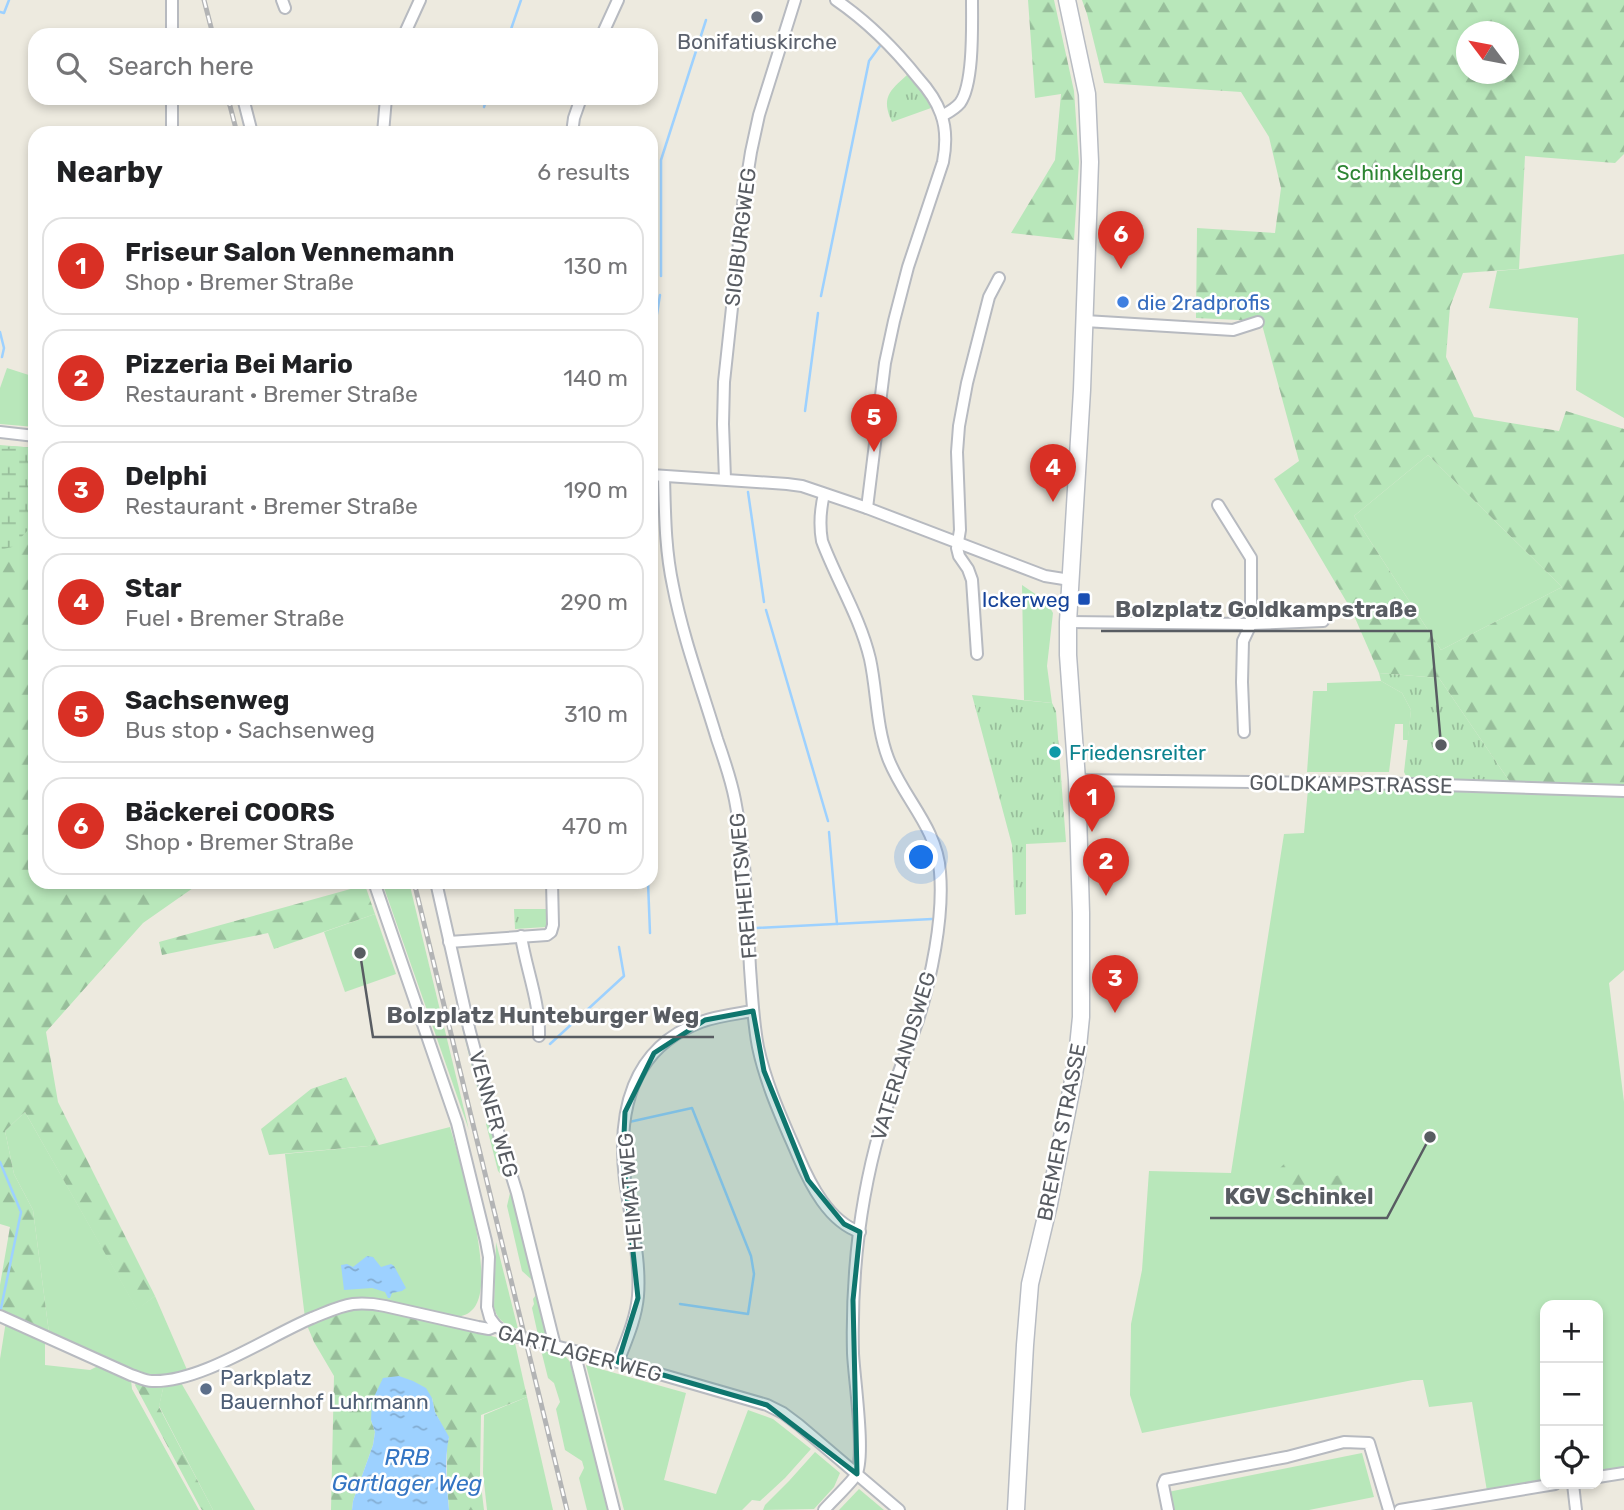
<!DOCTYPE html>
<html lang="en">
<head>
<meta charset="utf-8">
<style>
  :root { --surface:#fff; --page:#f2f2f2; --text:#202124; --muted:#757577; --line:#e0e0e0; --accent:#d93025 }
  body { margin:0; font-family:Rubik,sans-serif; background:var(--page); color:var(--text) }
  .controls { position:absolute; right:21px; bottom:21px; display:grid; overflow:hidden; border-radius:14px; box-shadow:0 4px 10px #0003 }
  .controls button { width:63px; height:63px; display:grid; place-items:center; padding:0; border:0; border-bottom:2px solid var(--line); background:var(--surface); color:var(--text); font:35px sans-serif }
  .compass { position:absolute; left:1456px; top:21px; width:63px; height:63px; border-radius:50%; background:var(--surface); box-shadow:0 4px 10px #0003; rotate:302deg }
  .you { position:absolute; left:922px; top:858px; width:24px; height:24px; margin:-18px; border:5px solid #fff; border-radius:50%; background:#1a73e8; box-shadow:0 0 0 10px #1a73e833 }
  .badge { display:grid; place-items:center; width:46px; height:46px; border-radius:50%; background:var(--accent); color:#fff; font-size:23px; font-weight:700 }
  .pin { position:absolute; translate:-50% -58px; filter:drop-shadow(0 2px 4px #0008) }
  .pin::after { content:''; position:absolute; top:37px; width:24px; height:21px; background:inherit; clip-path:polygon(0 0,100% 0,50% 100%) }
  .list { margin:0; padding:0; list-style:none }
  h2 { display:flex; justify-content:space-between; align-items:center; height:91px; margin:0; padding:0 28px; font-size:30px }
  h2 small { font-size:23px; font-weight:400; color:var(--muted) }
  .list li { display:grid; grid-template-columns:46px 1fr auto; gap:21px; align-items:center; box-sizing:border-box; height:98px; margin:0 14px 14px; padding:0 14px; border:2px solid var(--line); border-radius:21px }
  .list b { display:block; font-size:26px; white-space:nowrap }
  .list p { margin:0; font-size:23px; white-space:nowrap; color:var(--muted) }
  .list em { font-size:23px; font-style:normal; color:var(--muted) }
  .icon { flex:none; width:38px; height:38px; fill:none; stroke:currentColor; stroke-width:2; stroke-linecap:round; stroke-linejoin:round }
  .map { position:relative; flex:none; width:1624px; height:1510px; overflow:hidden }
  .search { position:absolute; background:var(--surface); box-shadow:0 4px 10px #0003; left:28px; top:28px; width:630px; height:77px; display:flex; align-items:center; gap:18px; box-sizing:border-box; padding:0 24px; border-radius:21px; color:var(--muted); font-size:26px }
  .panel { position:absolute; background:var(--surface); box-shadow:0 4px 10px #0003; left:28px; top:126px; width:630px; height:763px; border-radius:21px }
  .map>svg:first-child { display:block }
  .green { fill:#b8e7ba }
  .forest { fill:url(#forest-firs); fill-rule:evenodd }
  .wetland { fill:url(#wetland-marsh) }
  .park { fill:url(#park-tufts) }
  .water { fill:url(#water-ripples) }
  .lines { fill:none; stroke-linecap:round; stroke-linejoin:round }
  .stream { stroke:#9dd1ff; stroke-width:2.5 }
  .street-casing { stroke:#b7bac0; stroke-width:14 }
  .secondary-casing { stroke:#b8bcc3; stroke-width:19 }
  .street { stroke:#fff; stroke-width:10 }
  .secondary { stroke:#fff; stroke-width:16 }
  .rail-casing { stroke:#b3b4b5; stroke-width:5 }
  .rail { stroke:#fff; stroke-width:2.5; stroke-dasharray:8; stroke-linecap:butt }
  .marked { fill:#0f766e; fill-opacity:0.2; stroke:#0f766e; stroke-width:5; stroke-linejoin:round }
  .worship-dot { fill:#6b7280; stroke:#fff; stroke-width:2.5 }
  .shop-dot { fill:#3f7fe0; stroke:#fff; stroke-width:2.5 }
  .transit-dot { fill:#1a4fb4; stroke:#fff; stroke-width:2.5 }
  .culture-dot { fill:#0f9aa8; stroke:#fff; stroke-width:2.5 }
  .service-dot { fill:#5c6f8a; stroke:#fff; stroke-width:2.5 }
  .labels { text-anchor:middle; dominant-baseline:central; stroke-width:5; stroke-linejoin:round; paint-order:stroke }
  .worship-label { font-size:21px; fill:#5b616d; stroke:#fff }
  .park-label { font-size:21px; fill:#2d8533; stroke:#fff }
  .street-label { font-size:21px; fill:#585c62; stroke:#fff }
  .shop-label { font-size:21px; fill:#366cbe; stroke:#fff; text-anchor:start }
  .transit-label { font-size:21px; fill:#164399; stroke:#fff; text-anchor:end }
  .culture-label { font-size:21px; fill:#0d838f; stroke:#fff; text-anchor:start }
  .service-label { font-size:21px; fill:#4e5e75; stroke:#fff; text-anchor:start }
  .water-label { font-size:23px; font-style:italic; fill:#3475c3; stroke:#fff }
  .leader { fill:none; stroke:#585c62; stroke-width:2.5 }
  .callout-dot { fill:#585c62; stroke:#fff; stroke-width:2.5 }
  .callout-label { font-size:23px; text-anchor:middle; font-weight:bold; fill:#585c62; stroke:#fff; stroke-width:5; stroke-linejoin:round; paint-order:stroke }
</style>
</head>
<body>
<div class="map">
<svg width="1624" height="1510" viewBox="0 0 1624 1510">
  <defs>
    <pattern id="forest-firs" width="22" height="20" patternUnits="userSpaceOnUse" patternTransform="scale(1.75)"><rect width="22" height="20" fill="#b8e7ba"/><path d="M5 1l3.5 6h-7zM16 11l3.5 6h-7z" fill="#98be9b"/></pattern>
    <pattern id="wetland-marsh" width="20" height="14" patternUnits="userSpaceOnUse" patternTransform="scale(1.75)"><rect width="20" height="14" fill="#b8e7ba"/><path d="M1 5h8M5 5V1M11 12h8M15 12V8" fill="none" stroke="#98be9b"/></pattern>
    <pattern id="park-tufts" width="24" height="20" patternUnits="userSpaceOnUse" patternTransform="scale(1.75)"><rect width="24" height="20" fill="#b8e7ba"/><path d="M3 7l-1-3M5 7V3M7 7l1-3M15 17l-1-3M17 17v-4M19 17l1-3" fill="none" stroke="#98be9b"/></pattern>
    <pattern id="water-ripples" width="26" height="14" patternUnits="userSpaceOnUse" patternTransform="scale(1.75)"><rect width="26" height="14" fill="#9dd1ff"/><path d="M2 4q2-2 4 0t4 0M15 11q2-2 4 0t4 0" fill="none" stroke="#83add2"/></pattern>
  </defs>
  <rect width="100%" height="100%" fill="#edeadf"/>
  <g class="green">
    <polygon points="1624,254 1624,418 1576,390 1578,318 1489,308 1497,271 1520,269"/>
    <polygon points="7,368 35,377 35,427 0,424 0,388"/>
    <polygon points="1428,455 1562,587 1441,650 1354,516"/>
    <polygon points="1022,585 1047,602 1053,613 1047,666 1052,703 1024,700"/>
    <polygon points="1381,681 1402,693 1411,710 1408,740 1403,740 1403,724 1395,724 1389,772 1307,772 1313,691 1327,691 1327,683"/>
    <polygon points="1308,789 1624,795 1624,970 1609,983 1624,1102 1624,1468 1598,1474 1598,1305 1545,1305 1545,1484 1488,1497 1472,1402 1429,1407 1423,1380 1413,1380 1142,1433 1130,1395 1131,1324 1142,1270 1149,1171 1231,1173 1284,834 1304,833"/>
    <polygon points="382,882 409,882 469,1130"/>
    <polygon points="375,914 396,974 345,992 324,932"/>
    <path d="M460 1019 514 1194 546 1327 545 1333 542 1335H538L532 1308 534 1304 533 1299 536 1295 532 1280 522 1271 507 1206 510 1193 508 1181 498 1171 486 1124C487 1114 485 1107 480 1099Z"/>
    <polygon points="25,1112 137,1309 155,1296 188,1372 172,1376 149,1377 129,1371 49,1333 33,1210 14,1174 5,1131"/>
    <path d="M450 1127C460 1162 497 1279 474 1308 468 1315 463 1316 455 1317L305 1318 285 1154 379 1145Z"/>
    <path d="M496 1242 518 1329C505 1325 497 1320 494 1307Z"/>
    <polygon points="6,1321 45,1338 45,1365 90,1370 100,1365 131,1380 132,1389 199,1510 0,1510 0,1359"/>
    <polygon points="541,1350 566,1357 570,1362 609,1510 587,1510 579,1478 584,1468 582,1461 565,1450 556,1409 560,1402 554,1383 548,1378"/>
    <polygon points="586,1365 686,1393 664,1480 716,1494 748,1410 773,1419 811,1449 785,1478 760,1501 752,1500 742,1510 624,1510"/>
    <polygon points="180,1381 255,1510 213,1510 159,1406 164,1384"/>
    <polygon points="527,1397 553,1510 487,1510 483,1473 484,1415"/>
    <polygon points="815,1452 840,1473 834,1487 814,1509 763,1510 765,1505 789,1481"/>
    <polygon points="1362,1453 1374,1497 1309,1510 1172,1510 1168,1492"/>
    <polygon points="859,1489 884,1510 839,1510"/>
  </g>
  <g class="forest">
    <polygon points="1028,0 1054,0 1074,91 1079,162 1074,240 1011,233 1055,160 1061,94 1035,98"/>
    <path d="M1082 0H1624V154L1615 163 1525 156 1519 269 1463 273 1450 307 1446 357 1474 417 1559 431 1566 411 1624 429V789L1512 785 1439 678 1379 673 1352 611 1274 479 1299 461 1261 321 1196 318 1197 228 1275 233 1281 188 1269 137 1241 92 1104 83 1087 14ZM1466 32H1508V74H1466ZM1428 455 1562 587 1441 650 1354 516Z"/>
    <polygon points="0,445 35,448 35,882 192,882 193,888 143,923 46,1032 58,1102 155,1296 137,1310 25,1112 5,1131 14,1174 33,1210 49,1333 0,1312 0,1285 10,1227 0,1224"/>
    <polygon points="365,885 375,914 274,949 268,933 162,955 159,942"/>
    <polygon points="346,1077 379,1145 269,1155 261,1129 311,1089"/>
    <polygon points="1290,1158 1303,1159 1306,1178 1317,1182 1342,1174 1343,1192 1340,1200 1259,1204 1271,1195 1278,1182 1279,1169"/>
    <polygon points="366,1307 461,1327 515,1343 527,1397 481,1415 480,1477 484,1510 449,1510 447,1483 447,1444 449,1439 435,1412 432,1398 371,1420 375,1432 373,1445 353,1501 352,1510 331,1510 334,1376 314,1342 306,1323 334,1311"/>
    <polygon points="137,1381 164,1384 159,1407 213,1510 202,1510 200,1507 135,1385"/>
  </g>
  <polygon class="wetland" points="13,446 35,448 35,493 30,498 28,530 12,547 0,550 0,448"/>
  <g class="park">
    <path d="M907 75 924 95 931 108 892 122C881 98 889 91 907 75Z"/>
    <polygon points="1379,673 1439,678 1512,785 1407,778 1404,772 1411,710 1402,693 1381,681"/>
    <polygon points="972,695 1052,703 1056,711 1066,842 1026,844 1026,914 1015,915 1012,845"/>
    <polygon points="514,909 546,909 546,927 515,929"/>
  </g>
  <g class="water">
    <polygon points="367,1256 373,1257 381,1267 391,1264 394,1266 406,1288 402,1291 392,1293 390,1298 388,1298 385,1292 372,1288 344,1290 341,1265 347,1264 353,1267"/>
    <path d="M399 1376 413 1381 426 1388 432 1398 435 1412 449 1437C444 1460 447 1486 449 1510H352L353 1501 373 1445 375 1432 371 1420 372 1401 383 1378Z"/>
  </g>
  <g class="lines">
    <g class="stream">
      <polyline points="0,12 4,13 9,0"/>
      <polyline points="509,35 521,0"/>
      <polyline points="484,107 487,98"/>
      <polyline points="661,276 661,160 706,20"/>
      <polyline points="821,296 869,61 880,46"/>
      <polyline points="0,332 4,348 2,357"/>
      <polyline points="651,351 660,295"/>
      <polyline points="805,411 818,313"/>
      <polyline points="748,492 764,602"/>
      <polyline points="766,610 828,821"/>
      <polyline points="829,832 837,924"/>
      <polyline points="648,882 650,933"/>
      <polyline points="756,928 932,919"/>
      <polyline points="550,1044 624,976 619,947"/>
      <polyline points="629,1122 692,1108 751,1256 754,1274 748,1314 680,1304"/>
      <polyline points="0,1162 21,1212 0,1313"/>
    </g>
    <defs>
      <g id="street">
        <polyline points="172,0 172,35"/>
        <polyline points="282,0 285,8"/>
        <path d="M836 0C868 22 894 48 918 78 928 89 936 100 941 114 947 130 946 146 943 162L908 267 894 321 885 363 867 508"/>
        <polyline points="404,35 420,0"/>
        <polyline points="602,35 618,0"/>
        <polyline points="172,98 172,133"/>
        <polyline points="243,98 252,133"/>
        <path d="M942 116C949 112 955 109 960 103 974 84 972 24 972 0"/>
        <polyline points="383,133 386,98"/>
        <polyline points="572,133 574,118 581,98"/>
        <polyline points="1085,321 1233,330 1258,322"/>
        <polyline points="0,432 35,436"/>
        <polyline points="651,475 787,484 802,486 867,508 1045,576 1070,580"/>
        <path d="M664 476C665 513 665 549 673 586 683 638 702 689 717 739 724 759 731 779 735 800 746 856 747 912 750 968 752 994 753 1021 758 1047 766 1085 783 1121 798 1156 810 1184 829 1222 860 1232"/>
        <polyline points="725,479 723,424 724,382 744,196 751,152 759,115 795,0"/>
        <path d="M824 494C820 511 819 524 822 541 837 581 860 617 870 659 877 691 876 726 888 758 903 798 937 827 940 872 944 917 931 980 917 1023 908 1048 898 1073 890 1098 875 1141 865 1186 859 1232 854 1272 852 1313 853 1353 854 1377 866 1457 856 1475 851 1483 832 1501 824 1510"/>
        <polyline points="1218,505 1251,558 1251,624 1243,641 1242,682 1244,732"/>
        <polyline points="1068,622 1251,624 1323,621"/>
        <polyline points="977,654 972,580 968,569 959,556 957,548 960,530 957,452 959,426 967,383 989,297 999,278"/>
        <polyline points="1077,780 1412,784 1624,791"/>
        <polyline points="374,882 457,1123 486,1241 489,1257 487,1307 490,1318 496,1326 508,1334 618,1362 767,1405 783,1413 799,1425 899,1510"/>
        <polyline points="436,882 469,1028 488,1099 517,1193 555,1346"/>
        <path d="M521 936C526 969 540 1002 539 1036"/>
        <polyline points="449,942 547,935 551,932 553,925 552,882"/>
        <path d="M0 1316 131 1375C138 1377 145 1381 152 1381 200 1383 267 1337 312 1318 325 1313 339 1306 353 1304 364 1303 375 1304 385 1306L478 1327 489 1329 496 1326"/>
        <polyline points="578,1352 577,1363 614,1510"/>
        <path d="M618 1362C626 1341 636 1319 638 1296 641 1257 630 1219 625 1180 617 1113 631 1048 701 1022 717 1016 736 1014 753 1011"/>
        <polyline points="1598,1477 1624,1473"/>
        <polyline points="1573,1484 1576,1510"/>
        <polyline points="1168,1510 1163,1485 1165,1480 1287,1457 1344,1442 1369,1443 1389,1510"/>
        <polyline points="1400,1510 1555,1484"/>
      </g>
      <polyline id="secondary" points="1016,1510 1025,1345 1030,1284 1049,1204 1072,1086 1077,1057 1081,1017 1081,913 1077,780 1068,655 1068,622 1082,390 1090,162 1087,94 1067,0"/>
    </defs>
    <use href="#street" class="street-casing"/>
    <use href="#secondary" class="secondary-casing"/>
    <use href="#street" class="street"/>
    <use href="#secondary" class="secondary"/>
    <defs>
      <g id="rail">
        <polyline points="204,0 213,35"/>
        <polyline points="228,98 237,133"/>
        <polyline points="414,882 567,1510"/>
      </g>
    </defs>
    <use href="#rail" class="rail-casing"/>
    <use href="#rail" class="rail"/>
  </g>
  <path class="marked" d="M753 1011 764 1071 808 1180 844 1224 860 1232 853 1300 857 1474 767 1405 618 1362 638 1298 623 1158 625 1112 654 1053 705 1020Z"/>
  <circle class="worship-dot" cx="757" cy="17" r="7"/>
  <circle class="shop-dot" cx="1123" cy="302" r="7"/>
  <rect class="transit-dot" x="1077" y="592" width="14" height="14" rx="3.5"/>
  <circle class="culture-dot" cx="1055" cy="752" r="7"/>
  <circle class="service-dot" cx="206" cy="1389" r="7"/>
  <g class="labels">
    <g class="worship-label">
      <text x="757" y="41">Bonifatiuskirche</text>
    </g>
    <g class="park-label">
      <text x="1400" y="172">Schinkelberg</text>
    </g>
    <g class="street-label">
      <text transform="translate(740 237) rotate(-83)">SIGIBURGWEG</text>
      <text transform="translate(1351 784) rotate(1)">GOLDKAMPSTRASSE</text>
      <text transform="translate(743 886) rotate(-95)">FREIHEITSWEG</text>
      <text transform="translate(903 1056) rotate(-73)">VATERLANDSWEG</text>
      <text transform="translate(494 1114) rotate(74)">VENNER WEG</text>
      <text transform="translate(1061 1132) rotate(-79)">BREMER STRASSE</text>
      <text transform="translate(630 1192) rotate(-95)">HEIMATWEG</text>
      <text transform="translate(580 1353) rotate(15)">GARTLAGER WEG</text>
    </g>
    <g class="shop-label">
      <text x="1137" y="302">die 2radprofis</text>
    </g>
    <g class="transit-label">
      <text x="1070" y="599">Ickerweg</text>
    </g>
    <g class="culture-label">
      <text x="1069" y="752">Friedensreiter</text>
    </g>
    <g class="service-label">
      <text x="220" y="1377">Parkplatz<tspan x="220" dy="24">Bauernhof Luhrmann</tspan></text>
    </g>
    <g class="water-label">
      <text x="407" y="1457">RRB<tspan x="407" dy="26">Gartlager Weg</tspan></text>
    </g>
  </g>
  <path class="leader" d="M1441 745L1431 631H1101M360 953L373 1037H714M1430 1137L1387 1218H1210"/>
  <g class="callout-dot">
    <circle cx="1441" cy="745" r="7"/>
    <circle cx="360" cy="953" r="7"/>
    <circle cx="1430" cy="1137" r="7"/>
  </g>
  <g class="callout-label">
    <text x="1266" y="617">Bolzplatz Goldkampstraße</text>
    <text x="543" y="1023">Bolzplatz Hunteburger Weg</text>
    <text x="1299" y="1204">KGV Schinkel</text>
  </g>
</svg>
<div class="controls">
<button>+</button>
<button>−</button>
<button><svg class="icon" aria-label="locate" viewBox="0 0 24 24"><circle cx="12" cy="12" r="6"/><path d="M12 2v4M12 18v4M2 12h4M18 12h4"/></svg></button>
</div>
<svg class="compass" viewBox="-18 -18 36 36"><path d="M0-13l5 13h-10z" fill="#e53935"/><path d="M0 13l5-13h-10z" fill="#757577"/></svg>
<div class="you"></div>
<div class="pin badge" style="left:1092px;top:832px">1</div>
<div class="pin badge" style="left:1106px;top:896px">2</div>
<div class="pin badge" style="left:1115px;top:1013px">3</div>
<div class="pin badge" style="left:1053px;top:502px">4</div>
<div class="pin badge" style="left:874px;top:452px">5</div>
<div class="pin badge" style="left:1121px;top:269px">6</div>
<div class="search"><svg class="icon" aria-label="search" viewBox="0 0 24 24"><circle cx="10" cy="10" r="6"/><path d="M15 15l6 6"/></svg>Search here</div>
<section class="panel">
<h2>Nearby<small>6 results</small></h2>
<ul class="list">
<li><span class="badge">1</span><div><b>Friseur Salon Vennemann</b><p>Shop · Bremer Straße</p></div><em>130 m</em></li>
<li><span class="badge">2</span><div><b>Pizzeria Bei Mario</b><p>Restaurant · Bremer Straße</p></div><em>140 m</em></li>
<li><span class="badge">3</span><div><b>Delphi</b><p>Restaurant · Bremer Straße</p></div><em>190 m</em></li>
<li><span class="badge">4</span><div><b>Star</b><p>Fuel · Bremer Straße</p></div><em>290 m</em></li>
<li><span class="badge">5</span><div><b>Sachsenweg</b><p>Bus stop · Sachsenweg</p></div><em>310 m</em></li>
<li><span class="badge">6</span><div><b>Bäckerei COORS</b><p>Shop · Bremer Straße</p></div><em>470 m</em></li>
</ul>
</section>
</div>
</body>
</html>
